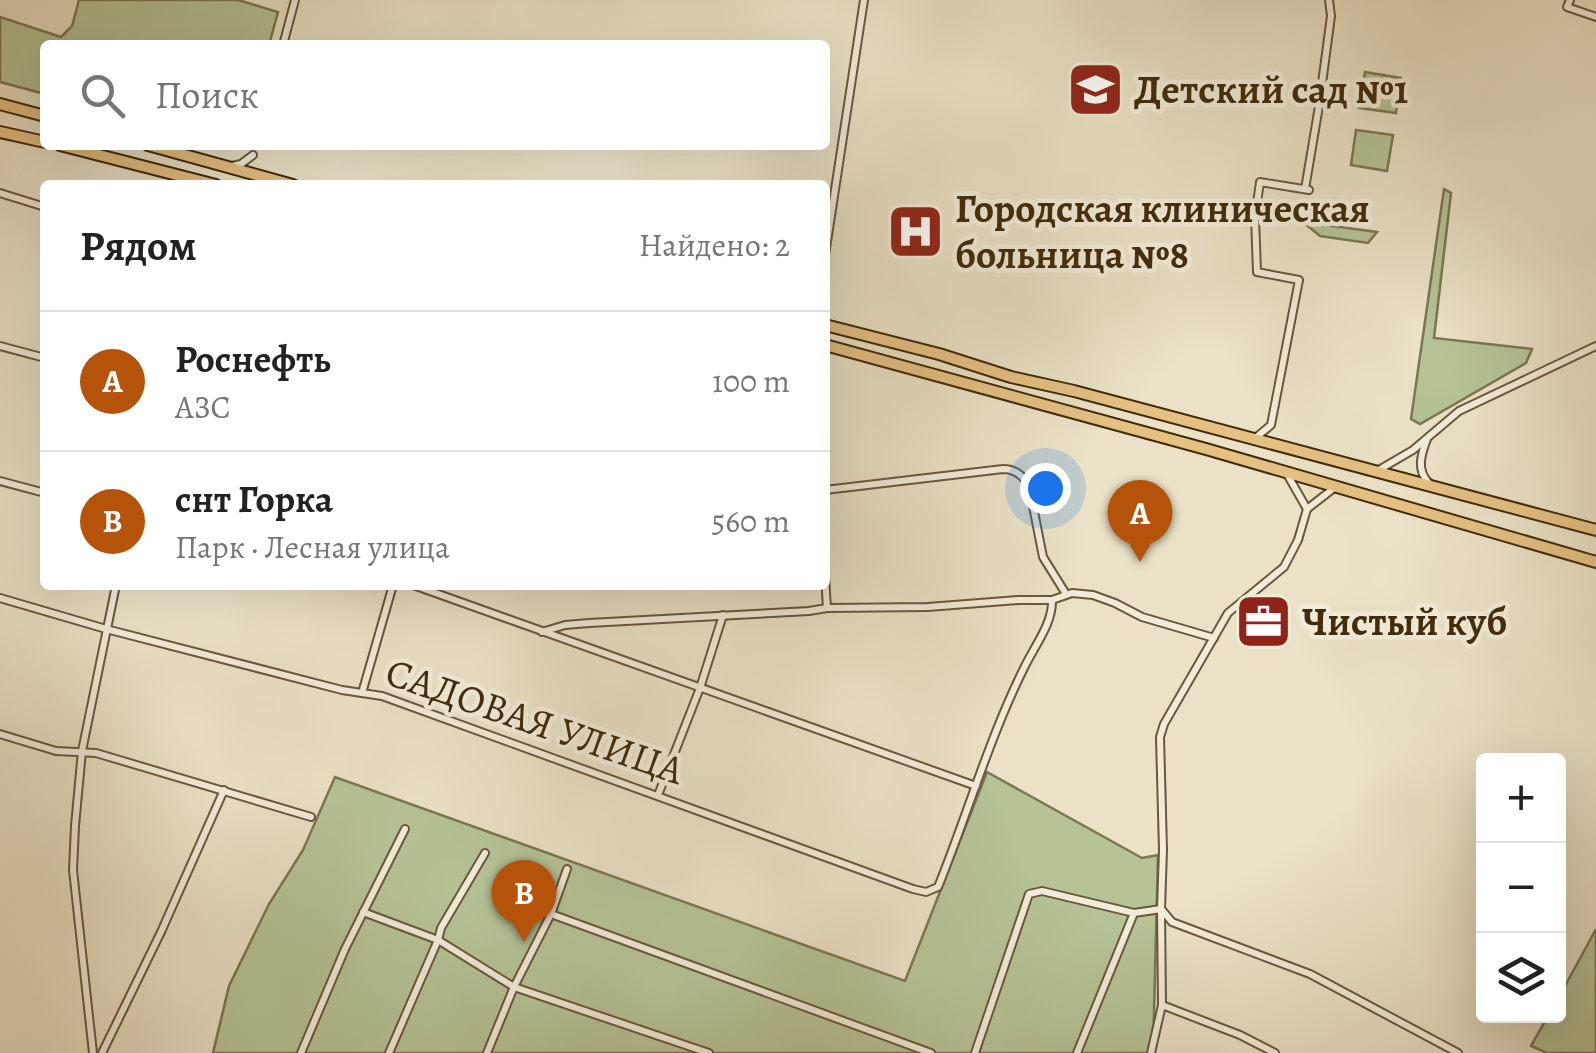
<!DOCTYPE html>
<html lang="ru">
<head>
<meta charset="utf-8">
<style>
  :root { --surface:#fff; --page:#f2f2f2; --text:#222; --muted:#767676; --line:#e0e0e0; --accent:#b45309 }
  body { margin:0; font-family:Alegreya,serif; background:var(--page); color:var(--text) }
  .controls { position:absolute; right:30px; bottom:30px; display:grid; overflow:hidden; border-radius:10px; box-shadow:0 10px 40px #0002 }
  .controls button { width:90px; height:90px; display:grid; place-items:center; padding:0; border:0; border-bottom:2px solid var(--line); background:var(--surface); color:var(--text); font:50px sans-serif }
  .you { position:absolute; left:1045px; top:488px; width:35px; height:35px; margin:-25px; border:8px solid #fff; border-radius:50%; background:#1a73e8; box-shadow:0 0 0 15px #1a73e833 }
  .badge { display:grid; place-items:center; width:65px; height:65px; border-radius:50%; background:var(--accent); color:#fff; font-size:32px; font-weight:700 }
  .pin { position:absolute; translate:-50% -82px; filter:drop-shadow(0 2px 5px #0008) }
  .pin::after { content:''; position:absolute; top:52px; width:35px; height:30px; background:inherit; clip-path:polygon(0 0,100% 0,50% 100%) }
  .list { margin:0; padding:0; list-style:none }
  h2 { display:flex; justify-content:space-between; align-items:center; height:130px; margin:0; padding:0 40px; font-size:42px }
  h2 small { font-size:32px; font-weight:400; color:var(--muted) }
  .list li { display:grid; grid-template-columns:65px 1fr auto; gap:30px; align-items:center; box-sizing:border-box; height:140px; padding:0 40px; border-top:2px solid var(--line) }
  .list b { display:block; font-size:38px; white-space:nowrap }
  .list p { margin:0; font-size:32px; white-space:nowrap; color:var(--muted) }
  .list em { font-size:32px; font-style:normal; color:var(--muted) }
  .icon { flex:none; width:55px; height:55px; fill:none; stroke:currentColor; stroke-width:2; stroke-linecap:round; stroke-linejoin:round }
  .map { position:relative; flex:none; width:1596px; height:1053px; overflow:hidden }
  .search { position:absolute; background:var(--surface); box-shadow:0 10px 40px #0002; left:40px; top:40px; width:790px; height:110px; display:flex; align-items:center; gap:25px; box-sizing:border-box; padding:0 35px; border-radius:10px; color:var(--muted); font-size:38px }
  .panel { position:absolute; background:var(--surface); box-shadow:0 10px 40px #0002; left:40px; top:180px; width:790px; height:410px; border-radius:10px }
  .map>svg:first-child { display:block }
  .green { fill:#b5c397; stroke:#7b7750; stroke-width:2.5 }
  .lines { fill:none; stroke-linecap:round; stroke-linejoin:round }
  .minor-casing { stroke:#6b5839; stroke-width:10 }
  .primary-casing { stroke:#412b0a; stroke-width:14 }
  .minor { stroke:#f1ecda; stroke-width:6 }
  .primary { stroke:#e5c083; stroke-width:10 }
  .labels { text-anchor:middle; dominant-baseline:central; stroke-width:9; stroke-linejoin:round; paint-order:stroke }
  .poi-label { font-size:40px; font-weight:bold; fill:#412b0a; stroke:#f1ecda; text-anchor:start }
  .street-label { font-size:40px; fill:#412b0a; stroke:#f1ecda }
</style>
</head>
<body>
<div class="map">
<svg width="1596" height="1053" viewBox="0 0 1596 1053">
  <rect width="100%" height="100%" fill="#eae1c6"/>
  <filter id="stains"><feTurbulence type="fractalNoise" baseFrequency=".002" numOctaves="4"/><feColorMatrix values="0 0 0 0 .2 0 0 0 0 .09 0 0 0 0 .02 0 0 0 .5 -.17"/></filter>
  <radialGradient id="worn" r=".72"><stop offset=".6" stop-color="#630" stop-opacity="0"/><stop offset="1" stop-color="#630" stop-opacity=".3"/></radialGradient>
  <g class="green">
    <polygon points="79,0 238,0 278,12 269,45 45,45 45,94 0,82 0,17 61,37 72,26"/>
    <polygon points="1365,72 1401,78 1396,113 1359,108"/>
    <polygon points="1356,130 1393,135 1387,171 1351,165"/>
    <polygon points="1444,189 1451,193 1434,338 1532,349 1526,363 1420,424 1411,419"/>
    <polygon points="1303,222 1302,222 1377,232 1368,243 1320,236"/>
    <polygon points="987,772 1142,858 1158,855 1153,1053 213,1053 229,986 269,904 303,850 335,777 905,981"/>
    <polygon points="1596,929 1596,1053 1547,1053 1531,1046 1548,1016 1558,1016 1559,997"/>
  </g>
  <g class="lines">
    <defs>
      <g id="minor">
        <polyline points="1570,0 1567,7 1596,17"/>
        <polyline points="283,45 295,0"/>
        <polyline points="232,166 241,164 253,155"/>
        <polyline points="1305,189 1319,106 1331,16 1329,0"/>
        <polyline points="0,193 45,207"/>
        <polyline points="825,255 864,0"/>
        <polyline points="0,346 45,358"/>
        <path d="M1427 439C1421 455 1416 470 1429 483"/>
        <polyline points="1253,440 1271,425 1299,280 1257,272 1255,217 1260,182 1309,190"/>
        <polyline points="1377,471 1413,450 1459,411 1596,346"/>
        <polyline points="1287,474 1307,509"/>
        <polyline points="0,481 45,493"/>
        <path d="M825 490 1003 469C1015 469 1023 475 1029 486L1043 557 1066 594"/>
        <polyline points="1307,509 1334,488"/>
        <polyline points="825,577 827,608"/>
        <polyline points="413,585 976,786"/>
        <path d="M0 598 106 629 342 690 382 696 913 889 926 892 938 887C968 813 990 735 1026 664 1036 644 1053 622 1052 600H1018L928 607 827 608 809 611 589 623 565 625 542 632"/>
        <polyline points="1052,600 1072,593 1093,595 1115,603 1142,617 1214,638"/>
        <polyline points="362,693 393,585"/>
        <polyline points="0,734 56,751 96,753 311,817"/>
        <polyline points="658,795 700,688 723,615"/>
        <polyline points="1162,910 1172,922 1310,974 1458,1053"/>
        <polyline points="363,912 438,940 514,987 709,1053"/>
        <polyline points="551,914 931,1053"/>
        <polyline points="1162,1005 1240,1035 1275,1053"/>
        <polyline points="93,1053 73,870 75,826 82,751 116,585"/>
        <polyline points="102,1053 161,932 224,790"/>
        <polyline points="301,1053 345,949 405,829"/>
        <polyline points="389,1053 438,940 441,928 485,853"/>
        <polyline points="487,1053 514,987 551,914 567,869"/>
        <polyline points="975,1053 1029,894 1042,891 1134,913 1161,909"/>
        <polyline points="1077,1053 1134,913"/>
        <polyline points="1151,1053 1162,1005 1161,909 1163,850 1160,737 1164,724 1228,613 1284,567 1298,540 1307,509"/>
      </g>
      <g id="primary">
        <polyline points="0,104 45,116"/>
        <polyline points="0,132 45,142"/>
        <polyline points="60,145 216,185"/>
        <polyline points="148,145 293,185"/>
        <polyline points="825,325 939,354 1011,377 1074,391 1596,530"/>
        <polyline points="825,345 1206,449 1596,562"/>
      </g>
    </defs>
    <use href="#minor" class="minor-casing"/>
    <use href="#primary" class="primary-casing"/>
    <use href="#minor" class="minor"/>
    <use href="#primary" class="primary"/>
  </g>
  <defs>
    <symbol id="school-square" viewBox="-11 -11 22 22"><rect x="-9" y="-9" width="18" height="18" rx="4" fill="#8f2418" stroke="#f1ecda"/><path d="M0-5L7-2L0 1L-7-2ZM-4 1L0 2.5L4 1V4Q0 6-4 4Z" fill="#fff"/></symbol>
    <symbol id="hospital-square" viewBox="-11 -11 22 22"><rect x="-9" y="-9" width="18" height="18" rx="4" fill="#8f2418" stroke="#f1ecda"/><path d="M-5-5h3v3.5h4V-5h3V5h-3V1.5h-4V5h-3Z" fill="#fff"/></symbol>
    <symbol id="office-square" viewBox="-11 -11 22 22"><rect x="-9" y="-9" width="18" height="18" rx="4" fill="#8f2418" stroke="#f1ecda"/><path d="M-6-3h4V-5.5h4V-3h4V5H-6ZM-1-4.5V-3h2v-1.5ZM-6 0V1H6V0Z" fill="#fff"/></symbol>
  </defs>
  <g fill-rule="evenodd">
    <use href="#school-square" x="1064" y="58" width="63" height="63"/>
    <use href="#hospital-square" x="884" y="200" width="63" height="63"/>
    <use href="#office-square" x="1232" y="590" width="63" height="63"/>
  </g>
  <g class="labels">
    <g class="poi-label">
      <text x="1134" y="89">Детский сад №1</text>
      <text x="955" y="208">Городская клиническая<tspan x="955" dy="46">больница №8</tspan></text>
      <text x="1302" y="621">Чистый куб</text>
    </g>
    <g class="street-label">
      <text transform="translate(535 721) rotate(19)">САДОВАЯ УЛИЦА</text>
    </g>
  </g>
  <rect width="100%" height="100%" filter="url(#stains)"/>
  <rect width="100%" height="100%" fill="url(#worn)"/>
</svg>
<div class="controls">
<button>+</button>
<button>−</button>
<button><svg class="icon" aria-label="layers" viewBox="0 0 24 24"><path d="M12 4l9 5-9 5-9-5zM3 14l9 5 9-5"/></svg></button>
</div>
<div class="you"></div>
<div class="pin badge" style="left:1140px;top:562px">A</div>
<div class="pin badge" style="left:524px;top:942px">B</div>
<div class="search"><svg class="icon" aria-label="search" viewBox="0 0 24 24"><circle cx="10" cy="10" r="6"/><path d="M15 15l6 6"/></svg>Поиск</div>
<section class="panel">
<h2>Рядом<small>Найдено: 2</small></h2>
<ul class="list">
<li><span class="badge">A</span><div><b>Роснефть</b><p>АЗС</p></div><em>100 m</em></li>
<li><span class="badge">B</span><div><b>снт Горка</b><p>Парк · Лесная улица</p></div><em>560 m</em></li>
</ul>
</section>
</div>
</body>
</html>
